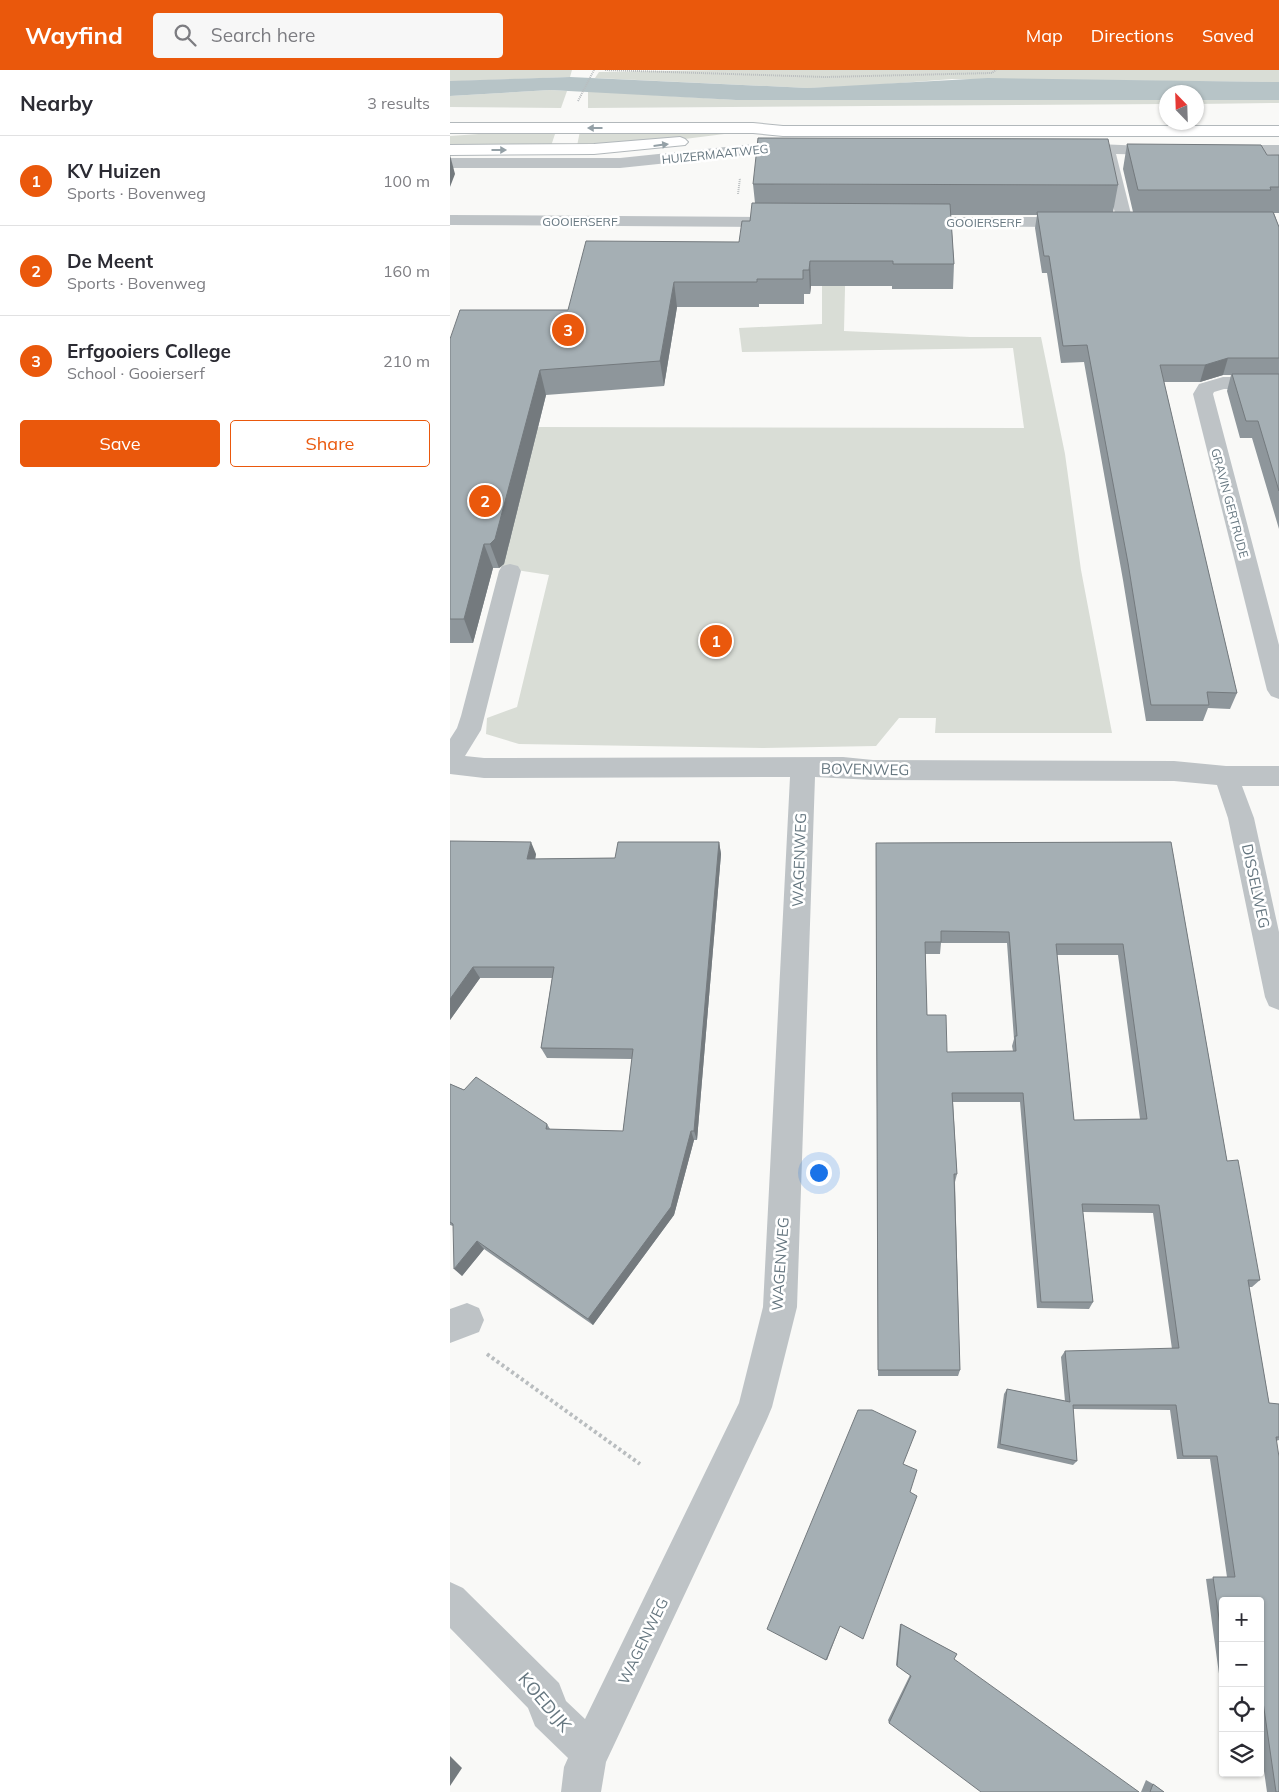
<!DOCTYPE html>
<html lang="en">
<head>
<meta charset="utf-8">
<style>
  :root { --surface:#fff; --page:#f7f7f7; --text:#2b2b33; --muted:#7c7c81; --line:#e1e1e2; --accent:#ea580c }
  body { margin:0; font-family:Mulish,sans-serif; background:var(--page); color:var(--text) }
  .controls { position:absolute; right:15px; bottom:15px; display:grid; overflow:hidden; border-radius:5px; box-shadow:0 1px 4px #0004 }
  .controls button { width:45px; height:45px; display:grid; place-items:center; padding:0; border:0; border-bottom:1px solid var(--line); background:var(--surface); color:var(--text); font:25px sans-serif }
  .compass { position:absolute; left:709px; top:15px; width:45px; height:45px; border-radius:50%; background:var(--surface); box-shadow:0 1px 4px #0004; rotate:337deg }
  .you { position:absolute; left:368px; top:1102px; width:18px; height:18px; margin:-12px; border:4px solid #fff; border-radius:50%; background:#1a73e8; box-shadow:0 0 0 8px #1a73e833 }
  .badge { display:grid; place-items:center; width:32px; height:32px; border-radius:50%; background:var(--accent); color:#fff; font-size:16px; font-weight:700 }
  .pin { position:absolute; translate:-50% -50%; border:2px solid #fff; box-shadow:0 1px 5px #0006 }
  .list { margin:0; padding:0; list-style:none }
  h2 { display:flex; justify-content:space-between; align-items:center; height:65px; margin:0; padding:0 20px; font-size:21px }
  h2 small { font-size:16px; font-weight:400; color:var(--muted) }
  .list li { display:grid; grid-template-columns:32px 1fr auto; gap:15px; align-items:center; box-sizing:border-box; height:90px; padding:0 20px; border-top:1px solid var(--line) }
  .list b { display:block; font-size:19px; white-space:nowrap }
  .list p { margin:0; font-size:16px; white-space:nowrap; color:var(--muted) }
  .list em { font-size:16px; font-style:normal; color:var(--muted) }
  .actions { display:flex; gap:10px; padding:15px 20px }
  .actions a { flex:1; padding:11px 0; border:1px solid var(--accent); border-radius:5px; text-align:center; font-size:18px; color:var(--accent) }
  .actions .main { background:var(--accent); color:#fff }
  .icon { flex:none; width:28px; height:28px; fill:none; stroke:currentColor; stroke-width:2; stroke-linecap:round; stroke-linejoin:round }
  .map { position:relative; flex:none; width:829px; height:1722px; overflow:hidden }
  header { display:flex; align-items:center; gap:30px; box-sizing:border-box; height:70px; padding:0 25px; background:var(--accent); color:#fff }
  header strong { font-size:24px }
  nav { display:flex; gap:28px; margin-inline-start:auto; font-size:18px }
  .search { width:350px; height:45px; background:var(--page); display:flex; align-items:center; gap:12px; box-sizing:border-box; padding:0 18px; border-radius:5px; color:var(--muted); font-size:19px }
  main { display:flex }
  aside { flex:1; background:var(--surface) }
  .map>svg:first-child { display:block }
  .green { fill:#d9ddd6 }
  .water { fill:#b7c4c7 }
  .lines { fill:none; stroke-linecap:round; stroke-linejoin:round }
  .major-casing { stroke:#b2b8bb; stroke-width:2 }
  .path-far1 { stroke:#b9bdbf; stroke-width:2; stroke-dasharray:1 1; stroke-linecap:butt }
  .path { stroke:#b9bdbf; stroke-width:4; stroke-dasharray:3 3; stroke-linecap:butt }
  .minor { fill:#bec3c6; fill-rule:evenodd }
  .major { fill:#fff; fill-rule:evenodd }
  .wall { fill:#8e969b; fill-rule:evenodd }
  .shaded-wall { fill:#747a7e }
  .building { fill:#a5afb4; stroke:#747a7e; fill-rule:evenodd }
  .oneway { fill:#94a0a6 }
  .labels { text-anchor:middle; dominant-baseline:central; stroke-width:5; stroke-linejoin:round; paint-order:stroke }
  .far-street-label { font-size:12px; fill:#667780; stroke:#fff }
  .street-label { font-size:15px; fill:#667780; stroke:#fff }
  .near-street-label { font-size:18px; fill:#667780; stroke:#fff }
</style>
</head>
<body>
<header>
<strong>Wayfind</strong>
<div class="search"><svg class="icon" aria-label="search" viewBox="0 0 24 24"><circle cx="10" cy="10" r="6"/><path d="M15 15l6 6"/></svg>Search here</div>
<nav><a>Map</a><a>Directions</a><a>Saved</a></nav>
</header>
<main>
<aside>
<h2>Nearby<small>3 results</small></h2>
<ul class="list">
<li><span class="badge">1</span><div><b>KV Huizen</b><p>Sports · Bovenweg</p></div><em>100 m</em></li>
<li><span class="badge">2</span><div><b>De Meent</b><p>Sports · Bovenweg</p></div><em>160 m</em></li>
<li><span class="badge">3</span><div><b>Erfgooiers College</b><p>School · Gooierserf</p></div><em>210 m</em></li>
</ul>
<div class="actions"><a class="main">Save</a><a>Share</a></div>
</aside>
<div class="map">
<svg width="829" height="1722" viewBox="0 0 829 1722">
  <rect width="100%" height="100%" fill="#f9f9f7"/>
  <g class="green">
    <polygon points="0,0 122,0 120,7 12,11 0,11"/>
    <polygon points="269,0 829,0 829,12 502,9 412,16 358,18 145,8 149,2"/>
    <polygon points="100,20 117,21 111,38 0,37 0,26"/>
    <polygon points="138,21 286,30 716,30 716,34 138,38"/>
    <polygon points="746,30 829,30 829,33 747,34"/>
    <polygon points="106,61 101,76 0,76 0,66 57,62"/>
    <polygon points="130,61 298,61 203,73 127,76"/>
    <polygon points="372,174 396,176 394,261 520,267 591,267 615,384 631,500 662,663 485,663 486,648 449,648 426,676 313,678 69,674 36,664 37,648 67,637 99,505 47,497 84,357 574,358 563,278 292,282 289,258 372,254"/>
  </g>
  <polygon class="water" points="120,7 358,18 538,8 829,12 829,30 747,30 746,22 716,22 716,30 286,30 100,20 0,26 0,11"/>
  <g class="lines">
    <defs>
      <g id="major">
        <polygon points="0,53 303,53 333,56 829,56 829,66 333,66 303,63 0,63"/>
        <polygon points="230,67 235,69 238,72 235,75 144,84 0,85 0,75 144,74"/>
      </g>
    </defs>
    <use href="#major" class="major-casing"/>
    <g class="path-far1">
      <polyline points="155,0 375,7 542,3 546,0"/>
      <polyline points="128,31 144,0"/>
      <polyline points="288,124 290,108"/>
    </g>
    <polyline class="path" points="37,1284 190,1394"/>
    <g class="minor">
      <polygon points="345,73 351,75 353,78 351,81 304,84 170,98 0,98 0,88 170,88 304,74"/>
      <polygon points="623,73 719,77 721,80 719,83 713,85 666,84 683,152 681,156 669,156 667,152 651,83 617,81 615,78 617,75"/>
      <polygon points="778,75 829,75 829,85 772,83 770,80 772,77"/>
      <polygon points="0,145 330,147 336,148 338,152 336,156 330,157 0,155"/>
      <polygon points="463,147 623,147 629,148 631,152 629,156 623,157 457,156 455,152 457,148"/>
      <polygon points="773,307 829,307 829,319 774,319 764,322 763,324 829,575 829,629 821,626 817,620 743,324 749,314"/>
      <polygon points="60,494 68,496 71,501 31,660 15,686 34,688 393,687 423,690 724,691 776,696 829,696 829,716 792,716 804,748 829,862 829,940 819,936 815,927 778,748 767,715 724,711 423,710 365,707 347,1237 322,1337 317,1349 156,1692 151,1722 111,1722 114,1697 118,1688 85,1656 78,1638 0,1558 0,1512 13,1518 109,1613 116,1631 135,1649 289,1333 313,1237 340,707 34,708 0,704 0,669 7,658 11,646 49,501 52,496"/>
      <polygon points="17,1233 29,1238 34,1250 29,1262 0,1273 0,1239"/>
    </g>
    <use href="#major" class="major"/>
  </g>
  <g class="wall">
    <polygon points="677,74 817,85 829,85 829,143 824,143 829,157 829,459 802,368 790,368 777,321 781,305 773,305 750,312 714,312 787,623 780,639 758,638 753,651 696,651 673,510 634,292 611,293 597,203 592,203 585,158 587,145 501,145 504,194 503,219 442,219 442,216 361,216 360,224 354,224 354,234 309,234 309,237 227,237 214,316 96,325 54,494 49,498 43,498 23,573 0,573 0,269 118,240 289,172 300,151 305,133 303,114 668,115 663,142 683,142 673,99"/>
    <polygon points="0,771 86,784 85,789 165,788 269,772 271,784 247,1070 244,1070 224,1145 143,1255 34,1179 12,1206 3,1156 0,1155 0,1014 97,1054 100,1059 173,1061 182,989 97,988 91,978 102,908 30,908 0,950"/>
    <path d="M721 772 777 1091 810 1210 802 1217H799L819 1333 829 1336V1370L826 1371 829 1722H817L810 1673V1531H773V1633L756 1509 777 1507 760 1389H727L720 1340 623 1339 627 1391 623 1395 547 1378 554 1324 557 1319 615 1331 611 1287 615 1281 722 1279 703 1143 633 1142 643 1232 639 1239 587 1238 570 1032H503L507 1104 505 1112 510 1300 508 1306H428L426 773ZM491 873H557L564 969 562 976 563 981 497 982 477 945 475 884H490ZM607 885H668L690 1049 624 1050Z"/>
    <polygon points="450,1554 451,1554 507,1584 439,1653 438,1650 460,1605 446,1595"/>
    <polygon points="696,1710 703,1714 714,1722 691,1722"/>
  </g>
  <g class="shaded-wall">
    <polygon points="0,85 5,104 0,117"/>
    <polygon points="360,191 361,216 360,224 359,200"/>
    <polygon points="224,212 227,237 214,316 210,291"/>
    <polygon points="778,288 773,305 750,312 755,295"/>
    <polygon points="90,300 96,325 54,494 49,498 40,474"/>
    <polygon points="34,474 43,498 23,573 14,549"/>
    <polygon points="81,772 86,784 83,801 77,789"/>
    <polygon points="269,772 271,784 247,1070 244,1061"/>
    <polygon points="23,897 30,908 0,950 0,929"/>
    <polygon points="241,1061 244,1070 224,1145 143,1255 138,1249"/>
    <polygon points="27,1171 34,1179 12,1206 4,1199"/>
    <polygon points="390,1556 377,1590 376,1590"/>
    <polygon points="0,1686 12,1698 0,1716"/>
  </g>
  <g class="building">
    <polygon points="308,68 658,69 668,115 303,114"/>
    <polygon points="677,74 811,75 817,85 829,85 829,117 820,117 821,120 688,120"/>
    <polygon points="302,133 500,134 504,194 443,194 443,191 360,191 359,200 353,200 353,209 307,209 307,212 224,212 210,291 90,300 45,469 40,474 34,474 14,549 0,549 0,269 10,240 118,240 136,171 289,172 292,151 300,151"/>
    <polygon points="587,142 823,142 829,157 829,288 778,288 755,295 710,295 787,623 757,622 759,635 701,635 678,493 637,275 613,276 599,186 594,186"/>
    <polygon points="782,304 829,304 829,421 808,351 796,351"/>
    <polygon points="0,771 81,772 77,789 165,788 168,772 269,772 244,1061 241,1061 221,1137 138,1249 27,1171 4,1199 3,1154 0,1152 0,1014 14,1020 26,1007 97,1054 96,1059 173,1061 183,979 91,978 104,897 23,897 0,929"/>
    <path d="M721 772 777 1091 788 1090 810 1210H798L819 1333 829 1334V1367H826L829 1387V1722H826L810 1611V1531H773V1576L763 1507H785L767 1386H733L726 1335H623L627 1391 550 1374 557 1319 620 1332 615 1281 729 1278 709 1135 632 1134 643 1232H591L573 1023H502L507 1104H504L510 1300H428L426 773ZM491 861 559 862 567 966H565L566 981 497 982 496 945H477L475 872H491ZM606 874H673L697 1049 624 1050Z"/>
    <polygon points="408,1340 422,1340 466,1361 453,1394 467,1400 460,1422 467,1426 413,1569 390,1556 376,1590 317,1559"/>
    <polygon points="451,1554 507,1584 504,1589 689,1722 531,1722 439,1653 461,1606 447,1596"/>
    <polygon points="703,1714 714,1722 700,1722"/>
  </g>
  <defs><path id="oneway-solid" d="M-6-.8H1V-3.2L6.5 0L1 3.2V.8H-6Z" transform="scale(1.25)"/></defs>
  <g class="oneway">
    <use href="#oneway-solid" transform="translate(145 58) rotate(-180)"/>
    <use href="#oneway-solid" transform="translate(211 75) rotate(-7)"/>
    <use href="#oneway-solid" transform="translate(49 80)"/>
  </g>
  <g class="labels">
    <g class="far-street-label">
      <text transform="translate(265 84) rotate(-6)">HUIZERMAATWEG</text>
      <text x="130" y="151">GOOIERSERF</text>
      <text x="534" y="152">GOOIERSERF</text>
      <text transform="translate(780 433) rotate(75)">GRAVIN GERTRUDE</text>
    </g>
    <g class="street-label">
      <text transform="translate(415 699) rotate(1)">BOVENWEG</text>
      <text transform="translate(349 790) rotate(-88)">WAGENWEG</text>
      <text transform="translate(806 816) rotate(78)">DISSELWEG</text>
      <text transform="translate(330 1194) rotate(-86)">WAGENWEG</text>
      <text transform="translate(193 1571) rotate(-64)">WAGENWEG</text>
    </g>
    <g class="near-street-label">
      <text transform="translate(95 1632) rotate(50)">KOEDIJK</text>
    </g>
  </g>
</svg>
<div class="controls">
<button>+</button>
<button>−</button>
<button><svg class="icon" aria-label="locate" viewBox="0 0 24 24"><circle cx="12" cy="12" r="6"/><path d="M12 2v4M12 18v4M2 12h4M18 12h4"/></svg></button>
<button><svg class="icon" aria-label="layers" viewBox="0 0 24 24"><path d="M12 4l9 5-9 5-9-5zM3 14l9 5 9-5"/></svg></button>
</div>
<svg class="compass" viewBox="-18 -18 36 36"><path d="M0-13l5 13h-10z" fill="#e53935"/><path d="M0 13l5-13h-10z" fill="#7c7c81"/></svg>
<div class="you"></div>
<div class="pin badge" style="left:266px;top:571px">1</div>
<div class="pin badge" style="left:35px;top:431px">2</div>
<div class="pin badge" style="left:118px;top:260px">3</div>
</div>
</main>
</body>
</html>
